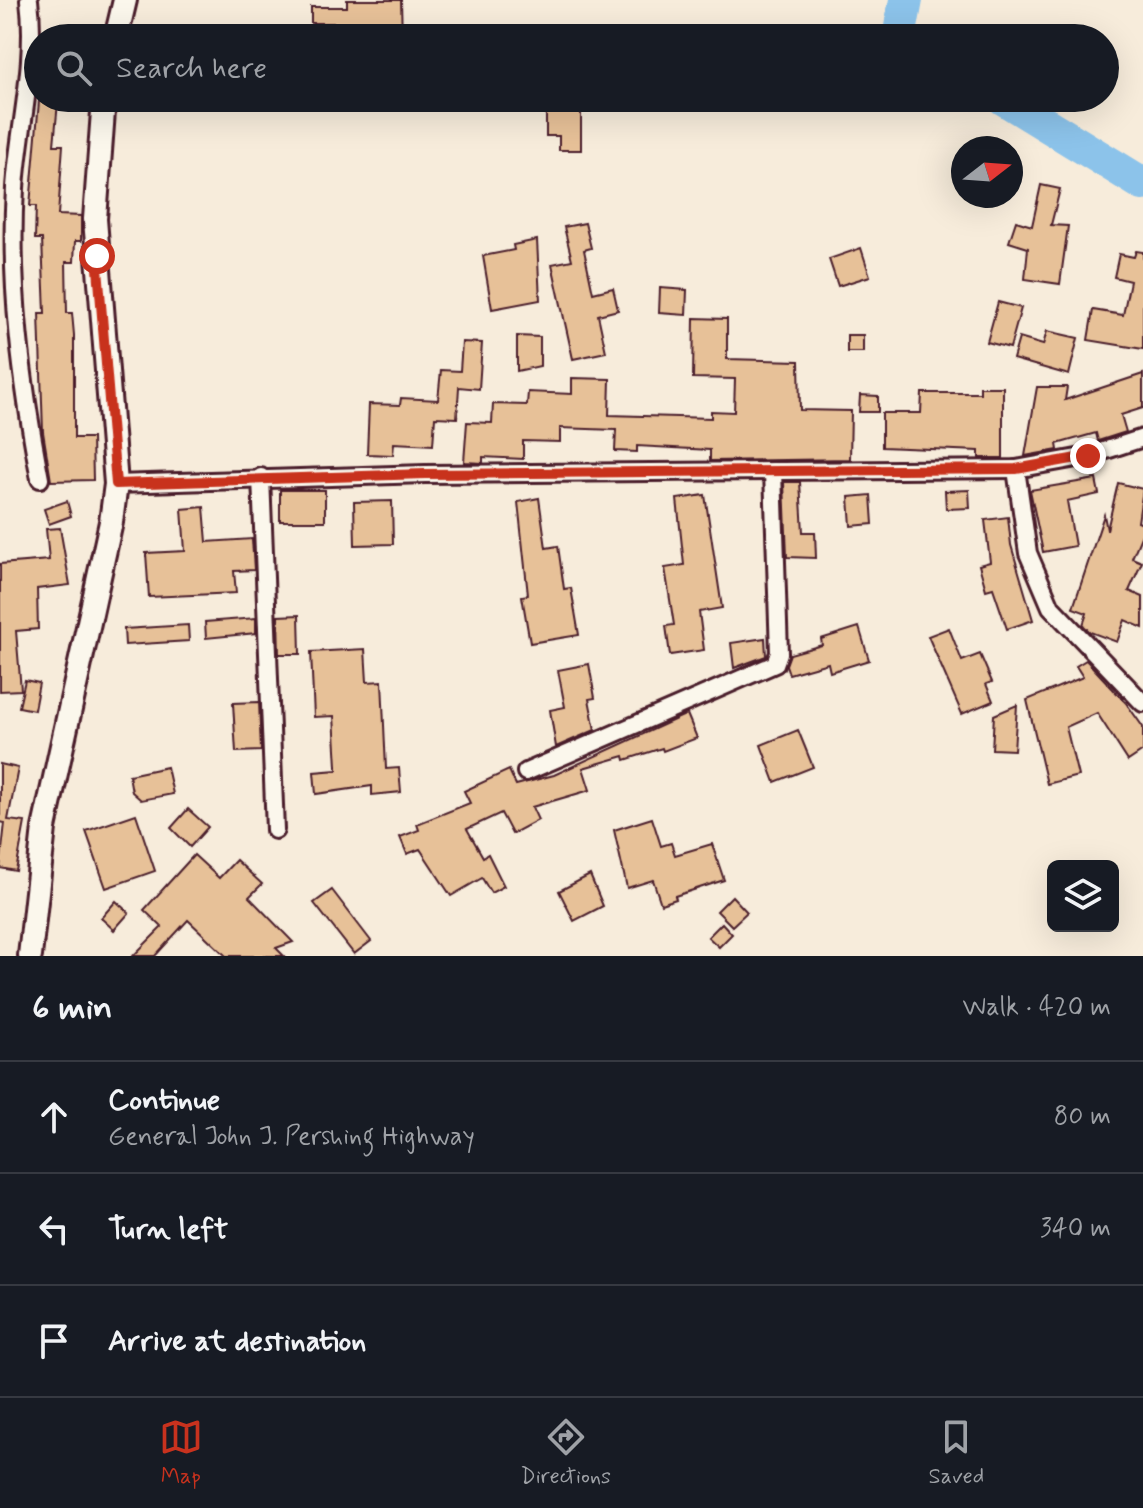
<!DOCTYPE html>
<html lang="en">
<head>
<meta charset="utf-8">
<style>
  :root { --surface:#171b24; --page:#20242c; --text:#f1f3f6; --muted:#9ea1a6; --line:#363941; --accent:#c8321e }
  body { margin:0; font-family:Mynerve,sans-serif; background:var(--page); color:var(--text) }
  .controls { position:absolute; right:24px; bottom:24px; display:grid; overflow:hidden; border-radius:12px; box-shadow:0 8px 32px #0002 }
  .controls button { width:72px; height:72px; display:grid; place-items:center; padding:0; border:0; border-bottom:2px solid var(--line); background:var(--surface); color:var(--text); font:40px sans-serif }
  .compass { position:absolute; left:951px; top:136px; width:72px; height:72px; border-radius:50%; background:var(--surface); box-shadow:0 8px 32px #0002; rotate:73deg }
  .stop { position:absolute; width:24px; height:24px; margin:-18px; border:6px solid #c8321e; border-radius:50%; background:#fff }
  .stop.end { background:#c8321e; border-color:#fff; box-shadow:0 2px 8px #0008 }
  .list { margin:0; padding:0; list-style:none }
  h2 { display:flex; justify-content:space-between; align-items:center; height:104px; margin:0; padding:0 32px; font-size:34px }
  h2 small { font-size:26px; font-weight:400; color:var(--muted) }
  .list li { display:grid; grid-template-columns:52px 1fr auto; gap:24px; align-items:center; box-sizing:border-box; height:112px; padding:0 32px; border-top:2px solid var(--line) }
  .list b { display:block; font-size:30px; white-space:nowrap }
  .list p { margin:0; font-size:26px; white-space:nowrap; color:var(--muted) }
  .list em { font-size:26px; font-style:normal; color:var(--muted) }
  .icon { flex:none; width:44px; height:44px; fill:none; stroke:currentColor; stroke-width:2; stroke-linecap:round; stroke-linejoin:round }
  .map { position:relative; flex:none; width:1143px; height:956px; overflow:hidden }
  .search { position:absolute; background:var(--surface); box-shadow:0 8px 32px #0002; left:24px; right:24px; top:24px; height:88px; display:flex; align-items:center; gap:20px; box-sizing:border-box; padding:0 28px; border-radius:44px; color:var(--muted); font-size:30px }
  .sheet { height:440px; background:var(--surface) }
  nav { display:flex; justify-content:space-around; align-items:center; box-sizing:border-box; height:112px; border-top:2px solid var(--line); background:var(--surface); font-size:22px; color:var(--muted) }
  nav a { display:grid; justify-items:center; gap:4px }
  nav .on { color:var(--accent) }
  .map>svg:first-child { display:block }
  .lines { fill:none; stroke-linecap:round; stroke-linejoin:round }
  .river { stroke:#8cc3ea; stroke-width:34 }
  .building { fill:#e7c198; stroke:#4a1f2b; stroke-width:2 }
  .minor-casing { stroke:#4a1f2b; stroke-width:22 }
  .secondary-casing { stroke:#4a1f2b; stroke-width:28 }
  .minor { stroke:#fbf7ec; stroke-width:16 }
  .secondary { stroke:#fbf7ec; stroke-width:22 }
  .route { stroke:#c8321e; stroke-width:10 }
</style>
</head>
<body>
<div class="map">
<svg width="1143" height="956" viewBox="0 0 1143 956">
  <rect width="100%" height="100%" fill="#f7ecdb"/>
  <filter id="ink" filterUnits="userSpaceOnUse"><feTurbulence type="fractalNoise" baseFrequency=".0125" numOctaves="2"/><feDisplacementMap in="SourceGraphic" scale="16" xChannelSelector="R" yChannelSelector="G"/><feConvolveMatrix kernelMatrix="1 2 1 2 8 2 1 2 1" color-interpolation-filters="sRGB"/></filter>
  <g filter="url(#ink)">
    <g class="lines">
      <g class="river">
        <polyline points="899,38 906,0"/>
        <polyline points="1003,98 1143,184"/>
      </g>
    </g>
    <g class="building">
      <polygon points="347,0 401,0 402,38 340,38 340,23 311,23 311,7 347,7"/>
      <polygon points="39,101 58,102 54,145 63,145 58,215 81,216 81,241 75,241 74,262 66,262 67,313 72,313 74,335 74,438 92,438 93,480 51,481 43,432 39,313 45,313 42,239 35,239 36,206 30,206"/>
      <polygon points="546,109 581,109 581,150 559,150 559,136 546,136"/>
      <polygon points="1041,185 1060,189 1051,225 1068,226 1060,284 1025,279 1028,248 1009,242 1016,221 1032,226"/>
      <polygon points="585,223 591,248 584,250 593,293 613,288 618,310 598,315 606,352 573,359 552,264 572,260 564,227"/>
      <polygon points="537,240 540,300 492,309 483,256 514,250 513,245"/>
      <polygon points="861,248 870,276 838,286 829,259"/>
      <polygon points="1136,251 1143,252 1143,349 1088,340 1093,310 1123,315 1130,281 1114,277 1119,254 1134,257"/>
      <polygon points="660,288 687,290 686,315 659,313"/>
      <polygon points="998,302 1021,308 1010,348 987,342"/>
      <polygon points="694,318 727,319 727,359 799,361 800,410 851,411 850,459 710,461 710,450 637,446 637,452 615,451 616,430 560,428 560,442 523,441 523,459 483,457 483,463 464,462 467,422 492,423 493,404 527,405 528,392 572,394 572,378 610,379 609,415 711,418 711,411 734,412 735,379 693,378"/>
      <polygon points="1047,331 1078,338 1069,375 1013,359 1019,338 1043,345"/>
      <rect x="847" y="335" width="16" height="17"/>
      <polygon points="517,336 540,337 540,366 517,371"/>
      <polygon points="462,342 482,343 479,389 459,387 457,418 435,417 433,445 394,443 393,455 367,454 369,404 400,405 401,398 438,400 441,370 460,371"/>
      <polygon points="1143,374 1143,408 1121,415 1126,432 1098,441 1096,433 1057,444 1058,450 1025,456 1037,387 1067,387 1065,400"/>
      <polygon points="980,387 1003,387 1003,458 979,458 979,451 882,447 882,413 921,413 922,393 980,393"/>
      <polygon points="860,395 878,396 878,412 859,412"/>
      <polygon points="1096,479 1099,494 1067,501 1075,546 1043,552 1030,490"/>
      <polygon points="784,482 800,482 803,532 815,532 816,558 787,557"/>
      <polygon points="1118,483 1143,489 1138,522 1143,524 1143,532 1132,558 1142,562 1129,591 1143,597 1143,628 1125,620 1117,642 1090,632 1083,625 1087,613 1073,608 1104,515 1107,530"/>
      <rect x="280" y="490" width="45" height="31"/>
      <polygon points="969,490 970,508 946,509 945,491"/>
      <polygon points="705,495 722,608 699,612 704,650 670,655 666,626 674,625 665,568 684,565 677,499"/>
      <polygon points="871,495 873,524 851,526 849,497"/>
      <polygon points="539,498 546,548 558,546 564,589 571,588 579,635 530,643 522,596 528,595 518,502"/>
      <polygon points="67,501 71,516 49,524 44,509"/>
      <polygon points="392,501 393,544 355,545 354,502"/>
      <polygon points="204,507 207,542 252,539 254,570 234,571 236,593 149,597 146,553 185,551 182,509"/>
      <polygon points="1008,517 1011,545 1033,620 1007,629 993,588 986,590 979,565 990,562 985,520"/>
      <polygon points="60,528 70,585 37,589 38,629 16,631 21,690 0,691 0,564 49,560 46,529"/>
      <polygon points="299,615 300,654 279,654 278,616"/>
      <polygon points="256,618 256,633 206,638 205,622"/>
      <polygon points="188,625 189,641 125,645 124,629"/>
      <polygon points="859,627 869,660 830,672 828,663 789,674 786,665 790,654 822,645 821,639"/>
      <polygon points="949,628 962,661 980,654 992,682 986,684 993,701 962,714 928,636"/>
      <polygon points="765,638 766,656 734,668 731,643"/>
      <polygon points="365,649 367,682 382,681 386,769 399,768 401,792 372,795 372,786 316,794 314,772 337,770 337,766 334,716 314,717 311,652"/>
      <polygon points="1086,660 1126,703 1143,727 1143,751 1128,761 1097,713 1066,727 1078,776 1047,784 1027,700 1083,677 1076,666"/>
      <polygon points="589,664 595,698 589,699 595,730 556,747 550,710 565,707 558,670"/>
      <polygon points="25,680 39,683 34,710 19,707"/>
      <polygon points="259,702 261,751 236,752 233,703"/>
      <polygon points="1017,705 1014,750 992,749 994,715"/>
      <polygon points="687,714 697,738 663,751 662,748 625,760 624,756 583,768 590,790 532,807 538,820 512,834 501,813 467,829 483,857 488,854 504,886 491,893 482,878 451,896 420,849 407,854 400,837 419,830 417,824 470,803 464,791 509,770 516,785 554,775"/>
      <polygon points="798,730 813,767 775,782 761,745"/>
      <polygon points="0,764 18,768 8,820 25,822 16,871 0,868 5,823 0,822"/>
      <polygon points="167,767 173,794 141,800 132,792 129,775"/>
      <polygon points="188,809 208,827 190,847 171,828"/>
      <polygon points="136,814 155,871 106,888 86,831"/>
      <polygon points="652,818 661,846 671,843 675,855 712,844 724,880 675,896 676,899 661,904 653,880 627,888 614,830"/>
      <polygon points="194,855 219,878 236,860 262,884 249,897 293,942 276,948 284,956 226,956 188,920 155,956 133,956 162,927 144,910"/>
      <polygon points="590,875 603,906 574,921 559,891"/>
      <polygon points="332,890 371,941 354,954 314,903"/>
      <polygon points="732,896 747,912 732,926 717,911"/>
      <polygon points="116,901 129,913 114,930 101,918"/>
      <polygon points="722,923 732,934 719,947 708,937"/>
    </g>
    <g class="lines">
      <defs>
        <g id="minor">
          <path d="M29 0C37 61 19 127 15 188 9 285 22 384 40 479"/>
          <polyline points="1016,469 1028,553 1051,607 1143,703"/>
          <polyline points="261,477 275,830"/>
          <polyline points="116,484 425,474 1016,469 1088,456 1143,438"/>
          <polyline points="526,772 775,664 779,653 773,471"/>
        </g>
        <g id="secondary">
          <polyline points="116,38 125,0"/>
          <polyline points="30,956 44,828 111,522 116,484 95,219 104,98"/>
        </g>
      </defs>
      <use href="#minor" class="minor-casing"/>
      <use href="#secondary" class="secondary-casing"/>
      <use href="#minor" class="minor"/>
      <use href="#secondary" class="secondary"/>
    </g>
  </g>
  <g class="lines" filter="url(#ink)">
    <polyline class="route" points="97,256 116,484 425,474 1016,469 1088,456"/>
  </g>
</svg>
<div class="controls">
<button><svg class="icon" aria-label="layers" viewBox="0 0 24 24"><path d="M12 4l9 5-9 5-9-5zM3 14l9 5 9-5"/></svg></button>
</div>
<svg class="compass" viewBox="-18 -18 36 36"><path d="M0-13l5 13h-10z" fill="#e53935"/><path d="M0 13l5-13h-10z" fill="#9ea1a6"/></svg>
<div class="stop" style="left:97px;top:256px"></div>
<div class="stop end" style="left:1088px;top:456px"></div>
<div class="search"><svg class="icon" aria-label="search" viewBox="0 0 24 24"><circle cx="10" cy="10" r="6"/><path d="M15 15l6 6"/></svg>Search here</div>
</div>
<section class="sheet">
<h2>6 min<small>Walk · 420 m</small></h2>
<ul class="list">
<li><svg class="icon" aria-label="ahead" viewBox="0 0 24 24"><path d="M12 20V5M6 11l6-6 6 6"/></svg><div><b>Continue</b><p>General John J. Pershing Highway</p></div><em>80 m</em></li>
<li><svg class="icon" aria-label="left" viewBox="0 0 24 24"><path d="M17 20v-9H6M10 6l-5 5 5 5"/></svg><div><b>Turn left</b></div><em>340 m</em></li>
<li><svg class="icon" aria-label="arrive" viewBox="0 0 24 24"><path d="M6 21V4h12l-3 4 3 4H6"/></svg><div><b>Arrive at destination</b></div></li>
</ul>
</section>
<nav>
<a class="on"><svg class="icon" aria-label="map" viewBox="0 0 24 24"><path d="M3 6l6-2 6 2 6-2v14l-6 2-6-2-6 2zM9 4v14M15 6v14"/></svg>Map</a>
<a><svg class="icon" aria-label="directions" viewBox="0 0 24 24"><path d="M12 3l9 9-9 9-9-9zM9 14v-3h6M13 9l2 2-2 2"/></svg>Directions</a>
<a><svg class="icon" aria-label="saved" viewBox="0 0 24 24"><path d="M7 4h10v16l-5-4-5 4z"/></svg>Saved</a>
</nav>
</body>
</html>
